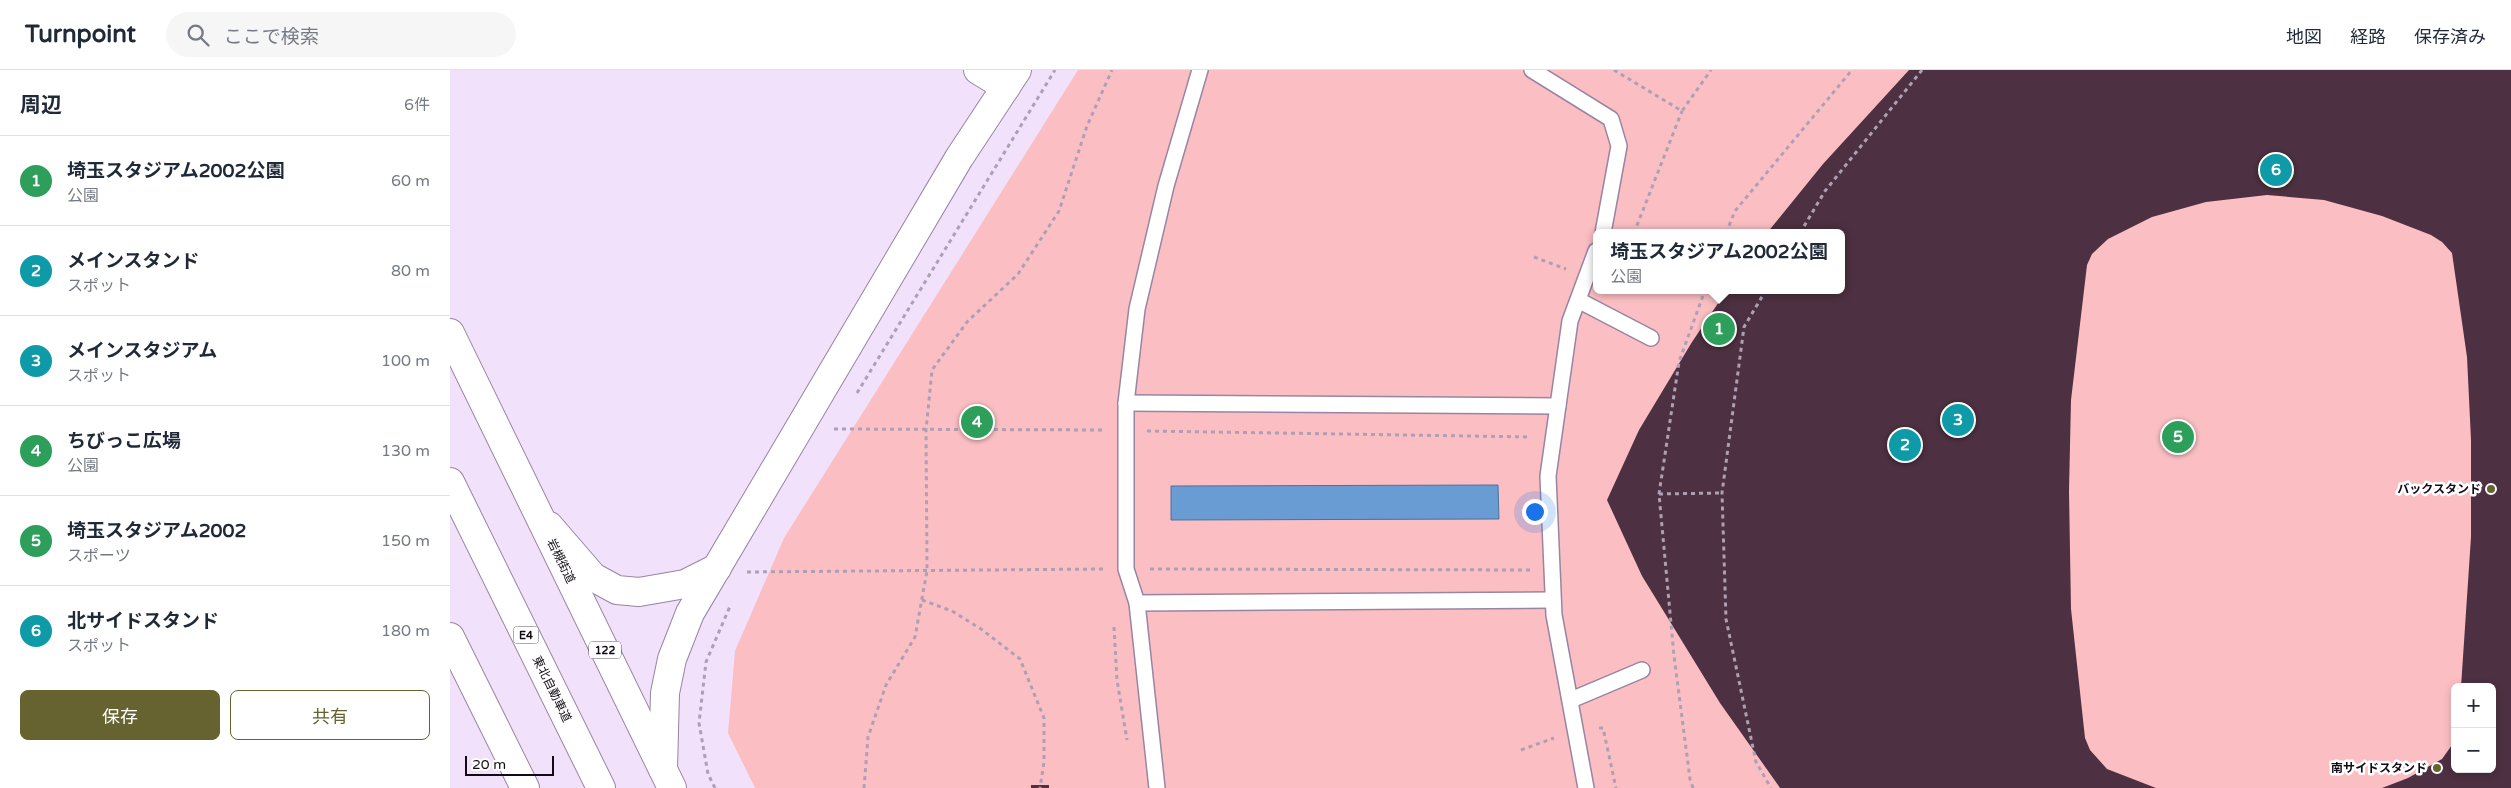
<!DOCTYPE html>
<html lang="ja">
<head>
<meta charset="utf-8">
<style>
  :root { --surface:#fff; --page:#f6f6f7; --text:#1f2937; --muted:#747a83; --line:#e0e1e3; --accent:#666330 }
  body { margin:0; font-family:"Varela Round","Noto Sans JP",sans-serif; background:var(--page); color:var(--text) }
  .controls { position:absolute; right:15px; bottom:15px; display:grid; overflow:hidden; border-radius:8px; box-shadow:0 2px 8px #0003 }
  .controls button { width:45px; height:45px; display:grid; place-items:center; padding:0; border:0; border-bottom:1px solid var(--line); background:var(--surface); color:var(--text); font:25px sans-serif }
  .scale { position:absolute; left:15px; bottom:12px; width:89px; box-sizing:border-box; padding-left:5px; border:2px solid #120b16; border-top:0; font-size:14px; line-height:18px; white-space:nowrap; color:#120b16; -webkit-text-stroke:4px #fff; paint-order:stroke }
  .you { position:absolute; left:1084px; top:441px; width:18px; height:18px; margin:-12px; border:4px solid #fff; border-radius:50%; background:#1a73e8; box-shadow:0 0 0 8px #1a73e833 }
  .badge { display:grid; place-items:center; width:32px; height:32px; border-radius:50%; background:var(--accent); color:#fff; font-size:16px; font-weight:700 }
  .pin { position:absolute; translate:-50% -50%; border:2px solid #fff; box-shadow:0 1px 5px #0006 }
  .popup { position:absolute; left:1143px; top:159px; width:252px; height:65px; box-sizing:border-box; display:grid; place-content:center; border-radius:8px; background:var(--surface); filter:drop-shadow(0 1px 4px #0005); font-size:16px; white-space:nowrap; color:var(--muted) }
  .popup b { font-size:19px; color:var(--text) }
  .popup::after { content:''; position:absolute; left:50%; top:100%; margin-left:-10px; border:10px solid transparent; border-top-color:var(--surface) }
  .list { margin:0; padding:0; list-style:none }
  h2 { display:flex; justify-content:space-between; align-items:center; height:65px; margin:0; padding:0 20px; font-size:21px }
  h2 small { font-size:16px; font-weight:400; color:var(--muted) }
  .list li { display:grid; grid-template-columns:32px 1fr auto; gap:15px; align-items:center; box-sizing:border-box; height:90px; padding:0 20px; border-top:1px solid var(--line) }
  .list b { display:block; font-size:19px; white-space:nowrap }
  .list p { margin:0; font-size:16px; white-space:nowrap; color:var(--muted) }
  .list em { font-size:16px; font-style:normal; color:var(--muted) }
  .actions { display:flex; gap:10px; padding:15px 20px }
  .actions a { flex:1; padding:11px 0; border:1px solid var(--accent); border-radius:8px; text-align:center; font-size:18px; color:var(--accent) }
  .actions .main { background:var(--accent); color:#fff }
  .icon { flex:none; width:28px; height:28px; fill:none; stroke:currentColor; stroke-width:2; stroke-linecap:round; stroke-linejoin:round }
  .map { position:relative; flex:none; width:2061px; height:718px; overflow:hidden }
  header { display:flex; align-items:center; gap:30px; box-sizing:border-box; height:70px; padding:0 25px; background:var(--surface); border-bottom:1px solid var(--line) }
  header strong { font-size:24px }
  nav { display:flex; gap:28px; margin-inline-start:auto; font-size:18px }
  .search { width:350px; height:45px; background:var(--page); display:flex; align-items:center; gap:12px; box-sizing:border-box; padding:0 18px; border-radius:28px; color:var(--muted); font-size:19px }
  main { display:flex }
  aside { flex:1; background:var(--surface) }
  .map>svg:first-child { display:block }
  .green { fill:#fbbfc3; fill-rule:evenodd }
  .water { fill:#689cd3; stroke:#4e709a }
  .building { fill:#4d3041 }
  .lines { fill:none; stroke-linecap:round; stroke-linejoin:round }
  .service-casing { stroke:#9885a3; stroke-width:18 }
  .minor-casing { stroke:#9885a3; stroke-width:30 }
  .tertiary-casing { stroke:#9885a3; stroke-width:30 }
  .trunk-casing { stroke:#9885a3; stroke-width:30 }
  .motorway-casing { stroke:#9885a3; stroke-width:30 }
  .path { stroke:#ada0b5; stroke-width:3; stroke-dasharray:4 4; stroke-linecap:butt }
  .service { stroke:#fff; stroke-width:15 }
  .minor { stroke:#fff; stroke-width:28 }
  .tertiary { stroke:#fff; stroke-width:28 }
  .trunk { stroke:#fff; stroke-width:28 }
  .motorway { stroke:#fff; stroke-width:28 }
  .poi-dot { fill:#666330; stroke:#fff; stroke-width:2 }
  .labels { text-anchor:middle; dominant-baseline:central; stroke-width:5; stroke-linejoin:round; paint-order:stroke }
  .shield { fill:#fff; stroke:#59545c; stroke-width:1 }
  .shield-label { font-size:11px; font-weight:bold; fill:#120b16 }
  .poi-label { font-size:12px; font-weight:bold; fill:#120b16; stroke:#fff; text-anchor:end }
  .street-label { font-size:12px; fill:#120b16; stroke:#fff }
</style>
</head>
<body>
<header>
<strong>Turnpoint</strong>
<div class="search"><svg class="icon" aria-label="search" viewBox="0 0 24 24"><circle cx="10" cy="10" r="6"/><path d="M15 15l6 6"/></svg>ここで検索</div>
<nav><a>地図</a><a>経路</a><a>保存済み</a></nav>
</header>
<main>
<aside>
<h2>周辺<small>6件</small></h2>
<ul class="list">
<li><span class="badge" style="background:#2e9e5b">1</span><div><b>埼玉スタジアム2002公園</b><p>公園</p></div><em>60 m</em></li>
<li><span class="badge" style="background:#0f9aa8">2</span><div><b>メインスタンド</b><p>スポット</p></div><em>80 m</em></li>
<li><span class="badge" style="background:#0f9aa8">3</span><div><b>メインスタジアム</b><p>スポット</p></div><em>100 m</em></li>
<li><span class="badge" style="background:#2e9e5b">4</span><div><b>ちびっこ広場</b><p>公園</p></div><em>130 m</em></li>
<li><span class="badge" style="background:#2e9e5b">5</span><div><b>埼玉スタジアム2002</b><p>スポーツ</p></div><em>150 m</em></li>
<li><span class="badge" style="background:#0f9aa8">6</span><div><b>北サイドスタンド</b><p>スポット</p></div><em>180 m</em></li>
</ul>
<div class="actions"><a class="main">保存</a><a>共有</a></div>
</aside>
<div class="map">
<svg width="2061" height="718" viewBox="0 0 2061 718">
  <rect width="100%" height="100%" fill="#f1e1fb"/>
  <path class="green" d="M628 0H2061V718H305L278 663 285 581 334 468ZM1146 163H1392V220H1146ZM2005 617H2042V699H2005Z"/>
  <polygon class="water" points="1048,415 1049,449 721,450 721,416"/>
  <g class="building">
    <polygon points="1459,0 2061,0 2061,718 1932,718 1958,708 1992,689 2002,675 2004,666 2005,699 2042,699 2042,617 2011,617 2021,467 2021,370 2017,287 2002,183 1992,172 1981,165 1932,146 1874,130 1817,125 1756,132 1702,147 1658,169 1642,184 1637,195 1621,330 1619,421 1621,539 1635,668 1640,680 1657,699 1706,718 1330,718 1328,715 1270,633 1192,506 1157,430 1189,360 1242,272 1277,220 1392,220 1392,163 1317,163 1373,94"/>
    <rect x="581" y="715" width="18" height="3"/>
  </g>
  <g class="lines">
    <defs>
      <g id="service">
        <polyline points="1082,0 1161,49 1169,76 1153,163"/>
        <polyline points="1128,230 1201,268"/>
        <polyline points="676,333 1108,336"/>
        <polyline points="687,533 1103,530"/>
        <polyline points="1121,630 1192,600"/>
        <polyline points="707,718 687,533 676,499 676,333 687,239 716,116 750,0"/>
        <polyline points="1136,718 1104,545 1098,406 1120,251 1146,181"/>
      </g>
      <polyline id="minor" points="528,0 556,17"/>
      <g id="tertiary">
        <polyline points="99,456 143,507 167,520 189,522 235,514 267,498"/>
        <polyline points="213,699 215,623 222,589 240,543 509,88 567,0"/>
      </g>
      <polyline id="trunk" points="0,263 222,718"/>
      <g id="motorway">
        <polyline points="0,412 151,718"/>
        <polyline points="0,567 75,718"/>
      </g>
    </defs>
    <use href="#service" class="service-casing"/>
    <use href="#minor" class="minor-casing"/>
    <use href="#tertiary" class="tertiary-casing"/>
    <use href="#trunk" class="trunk-casing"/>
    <use href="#motorway" class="motorway-casing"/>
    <g class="path">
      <polyline points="1164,0 1232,41 1261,0"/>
      <polyline points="1184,163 1232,41"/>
      <polyline points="1276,163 1285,141 1402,0"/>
      <polyline points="1350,163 1375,121 1472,0"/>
      <polyline points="1084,187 1116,199"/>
      <polyline points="1316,220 1294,257 1272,423 1276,549 1306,692 1321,718"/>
      <polyline points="407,323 605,0"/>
      <polyline points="384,359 654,360"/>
      <polyline points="697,361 1081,367"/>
      <polyline points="1209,424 1272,423"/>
      <polyline points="700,499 1081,500"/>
      <polyline points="297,502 653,499"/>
      <polyline points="472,530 502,541 531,559 570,589 594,648 594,692 590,718"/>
      <polyline points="664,557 667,610 677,670"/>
      <polyline points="1149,658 1153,658 1166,718"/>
      <polyline points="1071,680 1104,668"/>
      <polyline points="265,718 258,704 249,653 256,592 281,534"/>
      <polyline points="414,718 418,667 436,615 465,567 477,501 476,360 482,300 517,252 568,204 609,141 637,56 662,0"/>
      <polyline points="1243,718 1240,709 1224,586 1209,424 1229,292 1255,220"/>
    </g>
    <use href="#service" class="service"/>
    <use href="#minor" class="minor"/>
    <use href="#tertiary" class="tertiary"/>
    <use href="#trunk" class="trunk"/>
    <use href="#motorway" class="motorway"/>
  </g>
  <g class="poi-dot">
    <circle cx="2041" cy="419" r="5"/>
    <circle cx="1987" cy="698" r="5"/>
  </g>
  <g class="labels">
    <g class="shield">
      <rect x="63.5" y="556.5" width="25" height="17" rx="4"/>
      <rect x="139" y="571.5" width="32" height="17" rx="4"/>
    </g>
    <g class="shield-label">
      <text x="76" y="565">E4</text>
      <text x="155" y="580">122</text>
    </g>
    <g class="poi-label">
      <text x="2031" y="419">バックスタンド</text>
      <text x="1977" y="698">南サイドスタンド</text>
    </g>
    <g class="street-label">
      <text transform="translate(111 491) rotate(64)">岩槻街道</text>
      <text transform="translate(102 619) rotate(64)">東北自動車道</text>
    </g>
  </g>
</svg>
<div class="controls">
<button>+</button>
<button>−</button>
</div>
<div class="scale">20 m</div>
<div class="you"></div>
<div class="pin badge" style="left:1269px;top:259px;background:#2e9e5b">1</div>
<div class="popup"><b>埼玉スタジアム2002公園</b>公園</div>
<div class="pin badge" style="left:1455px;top:375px;background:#0f9aa8">2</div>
<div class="pin badge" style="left:1508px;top:350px;background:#0f9aa8">3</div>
<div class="pin badge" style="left:527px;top:352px;background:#2e9e5b">4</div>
<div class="pin badge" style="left:1728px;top:367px;background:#2e9e5b">5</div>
<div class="pin badge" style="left:1826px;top:100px;background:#0f9aa8">6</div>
</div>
</main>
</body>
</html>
